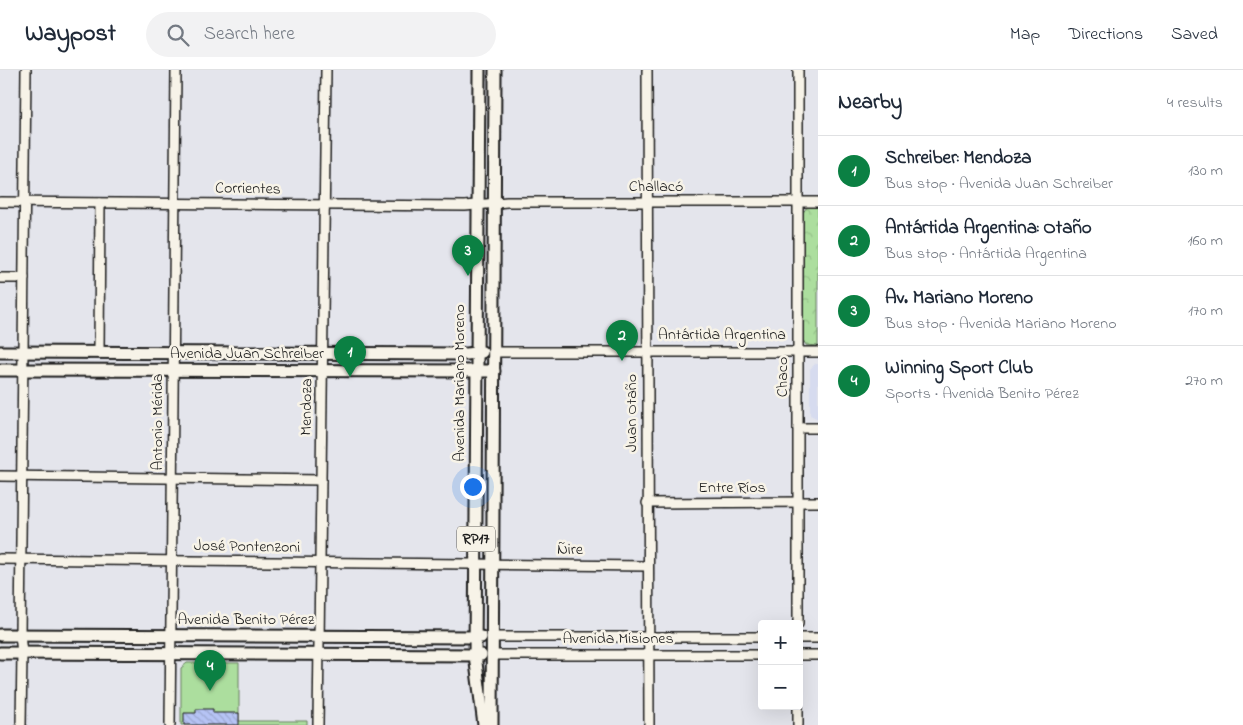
<!DOCTYPE html>
<html lang="en">
<head>
<meta charset="utf-8">
<style>
  :root { --surface:#fff; --page:#f2f2f3; --text:#1f2937; --muted:#747a83; --line:#e0e1e3; --accent:#0b8043 }
  body { margin:0; font-family:"Indie Flower",sans-serif; background:var(--page); color:var(--text) }
  .controls { position:absolute; right:15px; bottom:15px; display:grid; overflow:hidden; border-radius:5px; box-shadow:0 5px 20px #0002 }
  .controls button { width:45px; height:45px; display:grid; place-items:center; padding:0; border:0; border-bottom:1px solid var(--line); background:var(--surface); color:var(--text); font:25px sans-serif }
  .you { position:absolute; left:472px; top:416px; width:18px; height:18px; margin:-12px; border:4px solid #fff; border-radius:50%; background:#1a73e8; box-shadow:0 0 0 8px #1a73e833 }
  .badge { display:grid; place-items:center; width:32px; height:32px; border-radius:50%; background:var(--accent); color:#fff; font-size:16px; font-weight:700 }
  .pin { position:absolute; translate:-50% -41px; filter:drop-shadow(0 1px 2px #0008) }
  .pin::after { content:''; position:absolute; top:26px; width:18px; height:15px; background:inherit; clip-path:polygon(0 0,100% 0,50% 100%) }
  .list { margin:0; padding:0; list-style:none }
  h2 { display:flex; justify-content:space-between; align-items:center; height:65px; margin:0; padding:0 20px; font-size:21px }
  h2 small { font-size:16px; font-weight:400; color:var(--muted) }
  .list li { display:grid; grid-template-columns:32px 1fr auto; gap:15px; align-items:center; box-sizing:border-box; height:70px; padding:0 20px; border-top:1px solid var(--line) }
  .list b { display:block; font-size:19px; white-space:nowrap }
  .list p { margin:0; font-size:16px; white-space:nowrap; color:var(--muted) }
  .list em { font-size:16px; font-style:normal; color:var(--muted) }
  .icon { flex:none; width:28px; height:28px; fill:none; stroke:currentColor; stroke-width:2; stroke-linecap:round; stroke-linejoin:round }
  .map { position:relative; flex:none; width:818px; height:655px; overflow:hidden }
  header { display:flex; align-items:center; gap:30px; box-sizing:border-box; height:70px; padding:0 25px; background:var(--surface); border-bottom:1px solid var(--line) }
  header strong { font-size:24px }
  nav { display:flex; gap:28px; margin-inline-start:auto; font-size:18px }
  .search { width:350px; height:45px; background:var(--page); display:flex; align-items:center; gap:12px; box-sizing:border-box; padding:0 18px; border-radius:28px; color:var(--muted); font-size:19px }
  main { display:flex }
  aside { flex:1; background:var(--surface) }
  .map>svg:first-child { display:block }
  .built { fill:#d6dbef }
  .forest { fill:url(#forest-crowns); stroke:#647d5d }
  .garden { fill:#acde9e; stroke:#647d5d }
  .building { fill:url(#building-back-hatch); stroke:#1c1c1c }
  .lines { fill:none; stroke-linecap:round; stroke-linejoin:round }
  .minor-casing { stroke:#1c1c1c; stroke-width:12 }
  .major-casing { stroke:#1c1c1c; stroke-width:15 }
  .minor { stroke:#f7f3e8; stroke-width:9 }
  .major { stroke:#f7f3e8; stroke-width:11 }
  .labels { text-anchor:middle; dominant-baseline:central; stroke-width:5; stroke-linejoin:round; paint-order:stroke }
  .shield { fill:#f7f3e8; stroke:#5e5c59; stroke-width:1 }
  .shield-label { font-size:15px; font-weight:bold; fill:#1c1c1c }
  .street-label { font-size:16px; fill:#1c1c1c; stroke:#f7f3e8 }
</style>
</head>
<body>
<header>
<strong>Waypost</strong>
<div class="search"><svg class="icon" aria-label="search" viewBox="0 0 24 24"><circle cx="10" cy="10" r="6"/><path d="M15 15l6 6"/></svg>Search here</div>
<nav><a>Map</a><a>Directions</a><a>Saved</a></nav>
</header>
<main>
<div class="map">
<svg width="818" height="655" viewBox="0 0 818 655">
  <defs>
    <pattern id="forest-crowns" width="20" height="18" patternUnits="userSpaceOnUse" patternTransform="scale(1.25)"><rect width="20" height="18" fill="#acde9e"/><path d="M2 6a3 3 0 1 1 6 0M12 15a3 3 0 1 1 6 0" fill="none" stroke="#93be88"/></pattern>
    <pattern id="building-back-hatch" width="6" height="6" patternUnits="userSpaceOnUse" patternTransform="scale(1.25)"><rect width="6" height="6" fill="#b6c4f5"/><path d="M-1 5l2 2M0 0l6 6M5-1l2 2" fill="none" stroke="#9ca8d1"/></pattern>
  </defs>
  <rect width="100%" height="100%" fill="#e4e5ec"/>
  <filter id="ink" filterUnits="userSpaceOnUse"><feTurbulence type="fractalNoise" baseFrequency=".02" numOctaves="2"/><feDisplacementMap in="SourceGraphic" scale="10" xChannelSelector="R" yChannelSelector="G"/><feConvolveMatrix kernelMatrix="1 2 1 2 8 2 1 2 1" color-interpolation-filters="sRGB"/></filter>
  <g filter="url(#ink)">
    <polygon class="built" points="815,294 818,294 818,349 810,345 810,299"/>
    <polygon class="forest" points="807,137 818,137 818,276 806,275 803,270 802,144"/>
    <polygon class="garden" points="187,593 239,593 239,651 307,651 307,655 181,655 181,598"/>
    <polygon class="building" points="196,639 213,639 213,643 239,643 239,655 184,655 184,643 196,643"/>
    <g class="lines">
      <defs>
        <g id="minor">
          <polyline points="647,0 649,655"/>
          <polyline points="798,0 798,554"/>
          <polyline points="0,132 465,136 507,132 818,132"/>
          <polyline points="0,208 24,208"/>
          <polyline points="99,281 100,133"/>
          <polyline points="494,282 818,282"/>
          <polyline points="798,358 818,358"/>
          <polyline points="0,406 321,410"/>
          <polyline points="647,433 818,432"/>
          <polyline points="0,489 647,496"/>
          <polyline points="492,567 762,567"/>
          <polyline points="799,568 818,568"/>
          <polyline points="492,585 762,585"/>
          <polyline points="799,585 818,585"/>
          <polyline points="21,655 22,583 20,565 26,0"/>
          <polyline points="170,655 176,0"/>
          <polyline points="318,655 326,0"/>
          <polyline points="798,655 798,636"/>
        </g>
        <g id="major">
          <polyline points="479,0 475,585 484,655"/>
          <polyline points="0,282 467,284 482,282"/>
          <polyline points="0,300 494,301"/>
          <polyline points="0,565 481,567"/>
          <polyline points="0,583 481,585"/>
          <polyline points="492,655 495,0"/>
        </g>
      </defs>
      <use href="#minor" class="minor-casing"/>
      <use href="#major" class="major-casing"/>
      <use href="#minor" class="minor"/>
      <use href="#major" class="major"/>
    </g>
  </g>
  <g class="labels">
    <rect class="shield" x="457" y="456.5" width="38" height="25" rx="4"/>
    <g class="shield-label">
      <text x="476" y="469">RP17</text>
    </g>
    <g class="street-label">
      <text x="656" y="117">Challacó</text>
      <text transform="translate(248 119) rotate(1)">Corrientes</text>
      <text x="722" y="265">Antártida Argentina</text>
      <text x="247" y="284">Avenida Juan Schreiber</text>
      <text transform="translate(783 307) rotate(-90)">Chaco</text>
      <text transform="translate(460 313) rotate(-90)">Avenida Mariano Moreno</text>
      <text transform="translate(307 337) rotate(-89)">Mendoza</text>
      <text transform="translate(632 343) rotate(-90)">Juan Otaño</text>
      <text transform="translate(158 352) rotate(-90)">Antonio Mérida</text>
      <text x="732" y="418">Entre Ríos</text>
      <text transform="translate(247 477) rotate(1)">José Pontenzoni</text>
      <text transform="translate(570 480) rotate(1)">Ñire</text>
      <text x="246" y="550">Avenida Benito Pérez</text>
      <text x="618" y="569">Avenida Misiones</text>
    </g>
  </g>
</svg>
<div class="controls">
<button>+</button>
<button>−</button>
</div>
<div class="you"></div>
<div class="pin badge" style="left:350px;top:307px">1</div>
<div class="pin badge" style="left:622px;top:291px">2</div>
<div class="pin badge" style="left:468px;top:206px">3</div>
<div class="pin badge" style="left:210px;top:621px">4</div>
</div>
<aside>
<h2>Nearby<small>4 results</small></h2>
<ul class="list">
<li><span class="badge">1</span><div><b>Schreiber: Mendoza</b><p>Bus stop · Avenida Juan Schreiber</p></div><em>130 m</em></li>
<li><span class="badge">2</span><div><b>Antártida Argentina: Otaño</b><p>Bus stop · Antártida Argentina</p></div><em>160 m</em></li>
<li><span class="badge">3</span><div><b>Av. Mariano Moreno</b><p>Bus stop · Avenida Mariano Moreno</p></div><em>170 m</em></li>
<li><span class="badge">4</span><div><b>Winning Sport Club</b><p>Sports · Avenida Benito Pérez</p></div><em>270 m</em></li>
</ul>
</aside>
</main>
</body>
</html>
